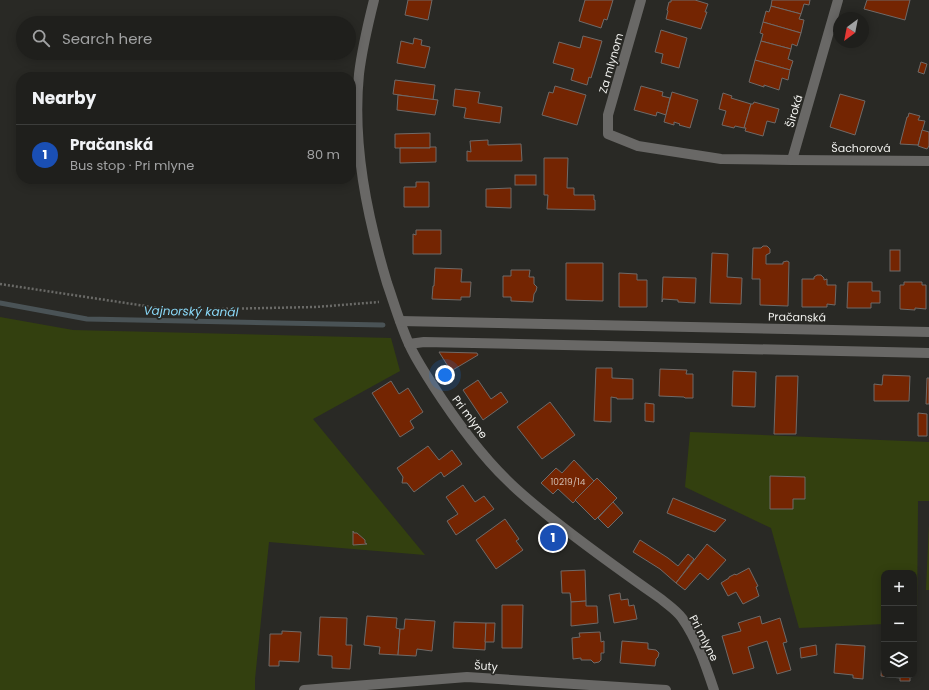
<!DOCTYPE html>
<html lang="en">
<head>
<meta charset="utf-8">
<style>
  :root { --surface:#1f1f1c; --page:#2c2c29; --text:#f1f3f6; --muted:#a1a2a3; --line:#3c3d3b; --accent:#b7abf8 }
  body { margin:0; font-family:Poppins,sans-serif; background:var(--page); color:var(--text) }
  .controls { position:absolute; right:12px; bottom:12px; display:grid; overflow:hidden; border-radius:8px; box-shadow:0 2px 10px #0003 }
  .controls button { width:36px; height:36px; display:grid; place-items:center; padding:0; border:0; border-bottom:1px solid var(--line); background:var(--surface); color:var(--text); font:20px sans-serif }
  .compass { position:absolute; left:833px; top:12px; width:36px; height:36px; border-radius:50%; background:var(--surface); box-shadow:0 2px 10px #0003; rotate:212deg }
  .you { position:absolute; left:445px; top:375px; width:14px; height:14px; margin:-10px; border:3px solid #fff; border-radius:50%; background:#1a73e8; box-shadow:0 0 0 6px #1a73e833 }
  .badge { display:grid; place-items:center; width:26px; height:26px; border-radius:50%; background:var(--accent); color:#fff; font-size:13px; font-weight:700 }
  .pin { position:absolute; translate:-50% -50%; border:2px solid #fff; box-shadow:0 1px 4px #0006 }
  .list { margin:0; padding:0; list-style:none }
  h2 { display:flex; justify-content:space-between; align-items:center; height:52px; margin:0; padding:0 16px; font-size:17px }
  h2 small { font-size:13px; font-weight:400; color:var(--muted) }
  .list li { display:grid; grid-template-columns:26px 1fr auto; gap:12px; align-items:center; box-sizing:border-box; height:60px; padding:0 16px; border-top:1px solid var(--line) }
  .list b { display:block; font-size:15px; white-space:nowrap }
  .list p { margin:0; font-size:13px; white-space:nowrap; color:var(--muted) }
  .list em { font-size:13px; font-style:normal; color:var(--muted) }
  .icon { flex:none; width:22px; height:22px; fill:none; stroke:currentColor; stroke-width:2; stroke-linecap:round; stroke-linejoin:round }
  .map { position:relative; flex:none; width:929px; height:690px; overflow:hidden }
  .search { position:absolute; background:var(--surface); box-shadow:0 2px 10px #0003; left:16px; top:16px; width:340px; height:44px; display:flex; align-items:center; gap:10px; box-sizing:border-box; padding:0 14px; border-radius:22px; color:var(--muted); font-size:15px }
  .panel { position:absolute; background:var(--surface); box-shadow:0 2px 10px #0003; left:16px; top:72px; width:340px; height:112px; border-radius:16px }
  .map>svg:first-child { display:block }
  .green { fill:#33400f }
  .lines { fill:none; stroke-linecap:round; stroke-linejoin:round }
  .stream { stroke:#4a5356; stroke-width:5 }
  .building { fill:#742502; stroke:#6f6a68 }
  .path { stroke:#6a6a67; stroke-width:2.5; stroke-dasharray:2 2; stroke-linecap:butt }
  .minor { stroke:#696866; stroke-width:10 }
  .labels { text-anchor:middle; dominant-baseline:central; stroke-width:3.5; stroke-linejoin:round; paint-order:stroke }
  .number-label { font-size:9px; fill:#d1bdb2 }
  .street-label { font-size:11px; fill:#f0f0ed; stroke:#292925 }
  .water-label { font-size:12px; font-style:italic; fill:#8ad9f8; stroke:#292925 }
</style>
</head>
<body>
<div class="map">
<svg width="929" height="690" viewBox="0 0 929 690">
  <rect width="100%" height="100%" fill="#292925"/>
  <g class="green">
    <polygon points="0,317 73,330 391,338 400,371 313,419 425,555 269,542 255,679 255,690 0,690"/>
    <polygon points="690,432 929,442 929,501 918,501 917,622 914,622 914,573 884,573 884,624 799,628 771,528 685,487"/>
    <polygon points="929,524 929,590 926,590"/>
  </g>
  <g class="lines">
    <polyline class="stream" points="0,303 87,319 383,325"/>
  </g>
  <g class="building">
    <polygon points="408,0 432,0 428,20 405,15"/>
    <polygon points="585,0 613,0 607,20 604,19 601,28 579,21"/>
    <polygon points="671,0 695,0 708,4 705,12 707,12 701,29 666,19 668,11 667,10 669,2 671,2"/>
    <polygon points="772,0 810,0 809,5 804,4 801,14 771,6"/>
    <polygon points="867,0 910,0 905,20 864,9"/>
    <polygon points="771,6 801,14 799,19 804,20 801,33 763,22 766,11 769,12"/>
    <polygon points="763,22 801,33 797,46 792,44 791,49 761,41 763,34 760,33"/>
    <polygon points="661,30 687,38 679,68 661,63 663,54 655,52"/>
    <polygon points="583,36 602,41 591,78 589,77 587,85 571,80 574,69 553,63 559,42 580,48"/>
    <polygon points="414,38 422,40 421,45 430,47 425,68 397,63 401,41 413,44"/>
    <polygon points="761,41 791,49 788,59 793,61 790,70 755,60"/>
    <polygon points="755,60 790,70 788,80 782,78 779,90 764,85 764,87 749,82"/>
    <polygon points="921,62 927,64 924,74 918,72"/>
    <polygon points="395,80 435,85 433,100 393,94"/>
    <polygon points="555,86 586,95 577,125 542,115 549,92 553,93"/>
    <polygon points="641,86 663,92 662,96 670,98 666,115 657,112 656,116 634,110"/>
    <polygon points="455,89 480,92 478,103 502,107 500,123 464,118 466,108 453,106"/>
    <polygon points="672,92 698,100 690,128 679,125 680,124 674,122 674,125 664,122"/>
    <polygon points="723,93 732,96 731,98 751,104 744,128 735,126 734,128 722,125 726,111 719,109"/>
    <polygon points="840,94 865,101 855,135 830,127"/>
    <polygon points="398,95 438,100 435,115 397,110"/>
    <polygon points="754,102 779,109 775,123 767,121 763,136 745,131 746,128 744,128 751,104 753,104"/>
    <polygon points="909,113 920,116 918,120 925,121 918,145 900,144 907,117 908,117"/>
    <polygon points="922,130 929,132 929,146 927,149 918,146"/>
    <polygon points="430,133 430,148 395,148 395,134"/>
    <polygon points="488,140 488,145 521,144 522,161 467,161 467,151 471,152 470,141"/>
    <polygon points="430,147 436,147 436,162 400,163 400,148 430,148"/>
    <polygon points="544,158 568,158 567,188 574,188 574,195 594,195 594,200 595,200 595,210 547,209 548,195 544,195"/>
    <rect x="515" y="175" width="21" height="10"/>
    <polygon points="416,182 429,182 429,207 404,207 404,187 416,187"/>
    <polygon points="511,188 511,208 486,207 486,189"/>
    <polygon points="416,230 441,230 441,254 413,254 413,234 416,235"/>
    <polygon points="763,246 767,246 770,249 770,253 766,255 766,264 783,264 783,262 787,261 789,262 788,306 760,305 760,279 752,279 753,248 761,248"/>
    <rect x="890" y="250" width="10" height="21"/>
    <polygon points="712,253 728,254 727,277 742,278 741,304 710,303"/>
    <polygon points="566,263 603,263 603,301 566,300"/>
    <polygon points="435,268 462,269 461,282 471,282 470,297 461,297 461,300 432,299 433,286 434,286"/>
    <polygon points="511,270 530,270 529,277 534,277 534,284 537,287 536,291 534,294 533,302 511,301 511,297 503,297 503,276 511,276"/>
    <polygon points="619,273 637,274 637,280 647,280 647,307 619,307"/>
    <polygon points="817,275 821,275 824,278 824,280 827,279 827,285 836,285 835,305 827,304 827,307 802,307 802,279 814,279 814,277"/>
    <polygon points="663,277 696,278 695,303 678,302 678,300 663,299 662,302 662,301"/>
    <polygon points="848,282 872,282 872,291 880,291 880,303 871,303 871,308 847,308"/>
    <polygon points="904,282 922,282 922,285 926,285 926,309 915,308 915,310 900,309 900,285 904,285"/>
    <polygon points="439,352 477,353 478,355 451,371"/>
    <polygon points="596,368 612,368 612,378 633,379 633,399 617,399 617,398 611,397 611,422 594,421"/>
    <polygon points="660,369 687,370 686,374 693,374 693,398 685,398 684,397 659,396"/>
    <polygon points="733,371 756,372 755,407 732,406"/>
    <polygon points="883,375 910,376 909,401 874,401 874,384 882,385"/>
    <polygon points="776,376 798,376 796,434 774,434"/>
    <polygon points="927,378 929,378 929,404 926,404"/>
    <polygon points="478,380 491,399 501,392 508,402 483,420 463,390"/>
    <polygon points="391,381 399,394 408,388 423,412 410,421 414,428 400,437 372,393"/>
    <polygon points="550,402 575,435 542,459 517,427"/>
    <polygon points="645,403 654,404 654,422 645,421"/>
    <polygon points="918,413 927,414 927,436 918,436"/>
    <polygon points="428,446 439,460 452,450 462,464 444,477 441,472 414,492 407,483 402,483 403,477 397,468"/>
    <polygon points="574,460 594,481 573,503 558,489 553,494 541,483 556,468 562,473"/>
    <polygon points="770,476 805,477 805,499 793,499 793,509 770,509"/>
    <polygon points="597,478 617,498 595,520 575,500"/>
    <polygon points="463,485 475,502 484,496 494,509 456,535 447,521 458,514 446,497"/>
    <polygon points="673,498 726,520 715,532 667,513"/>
    <polygon points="613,502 623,513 608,528 598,518"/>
    <polygon points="505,519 519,539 516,541 523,550 496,569 476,540"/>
    <polygon points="353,531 354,533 357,533 365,540 365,543 367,544 353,545"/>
    <polygon points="640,540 668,558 678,566 688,554 694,559 676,583 660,569 633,552"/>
    <polygon points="707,544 726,560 708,580 700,573 685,590 676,583"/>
    <polygon points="749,568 758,586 756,587 759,596 743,604 736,592 728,596 721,583 729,578 729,577 735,574 736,575"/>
    <polygon points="585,570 586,601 571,602 570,593 562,593 561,571"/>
    <polygon points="620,593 621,600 628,599 629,606 634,605 637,619 614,623 609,595"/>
    <polygon points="586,601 586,606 597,606 598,623 571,626 571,602"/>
    <polygon points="502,605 523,605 522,648 502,648"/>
    <polygon points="367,616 397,618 396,628 400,629 398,655 379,654 380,647 364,645"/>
    <polygon points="760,616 762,624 780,618 787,642 783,643 791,670 777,674 767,641 748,647 754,668 733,674 722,636 741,631 738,623"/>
    <polygon points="320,617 347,618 346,645 352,645 350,669 332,668 332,656 318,655"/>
    <polygon points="405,619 435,621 432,651 417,649 416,656 398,655 400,629 404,629"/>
    <polygon points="454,622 486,623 485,650 453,648"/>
    <polygon points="486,623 495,623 494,642 485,642"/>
    <polygon points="282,631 301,632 299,662 279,661 279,666 269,666 270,634 282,634"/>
    <polygon points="600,632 601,642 604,641 604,653 601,653 601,660 599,662 594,663 591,660 581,660 581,658 573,659 572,638 580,637 579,633"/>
    <polygon points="622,641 648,643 648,649 656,650 659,653 658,657 656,659 655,666 620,663"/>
    <polygon points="836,644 865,646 863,679 853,678 853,675 834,673"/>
    <polygon points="816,645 817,655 801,658 800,648"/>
    <polygon points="883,648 884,648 884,675 910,675 910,681 900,681 900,678 881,676"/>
  </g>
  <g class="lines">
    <polyline class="path" points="0,284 172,310 316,307 379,302"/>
    <g class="minor">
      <path d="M374 0C368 24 362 49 359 74 352 144 367 216 387 283 394 303 400 324 409 344 415 358 424 371 432 384 454 418 478 452 507 480 521 494 536 506 551 518 586 546 624 573 661 599 668 605 676 610 682 618 697 639 706 666 714 690"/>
      <polyline points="641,0 608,115 608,134 638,146 721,159 792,160 838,0"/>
      <polyline points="792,160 929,161"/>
      <polyline points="400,321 929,332"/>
      <polyline points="409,344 424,342 929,353"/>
      <polyline points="304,690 467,677 666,690"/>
    </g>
  </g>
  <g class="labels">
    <g class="number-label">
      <text x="568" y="482">10219/14</text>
    </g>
    <g class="street-label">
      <text transform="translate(611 63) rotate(-74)">Za mlynom</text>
      <text transform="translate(794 111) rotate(-74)">Široká</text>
      <text x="861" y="148">Šachorová</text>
      <text transform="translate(797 317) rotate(1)">Pračanská</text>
      <text transform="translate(470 417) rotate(53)">Pri mlyne</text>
      <text transform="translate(704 638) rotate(63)">Pri mlyne</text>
      <text transform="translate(486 666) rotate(4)">Šuty</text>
    </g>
    <g class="water-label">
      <text transform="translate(191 311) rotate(1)">Vajnorský kanál</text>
    </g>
  </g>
</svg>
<div class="controls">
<button>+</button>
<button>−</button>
<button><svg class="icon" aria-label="layers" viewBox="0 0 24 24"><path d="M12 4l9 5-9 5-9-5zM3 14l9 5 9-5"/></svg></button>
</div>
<svg class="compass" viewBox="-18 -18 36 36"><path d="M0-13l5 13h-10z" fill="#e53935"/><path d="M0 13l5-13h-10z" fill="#a1a2a3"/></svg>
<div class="you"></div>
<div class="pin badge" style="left:553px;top:538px;background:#1a4fb4">1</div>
<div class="search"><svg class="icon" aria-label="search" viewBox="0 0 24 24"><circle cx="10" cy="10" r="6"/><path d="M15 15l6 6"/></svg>Search here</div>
<section class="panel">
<h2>Nearby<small></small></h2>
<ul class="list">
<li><span class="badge" style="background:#1a4fb4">1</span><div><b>Pračanská</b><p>Bus stop · Pri mlyne</p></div><em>80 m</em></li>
</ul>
</section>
</div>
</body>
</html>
